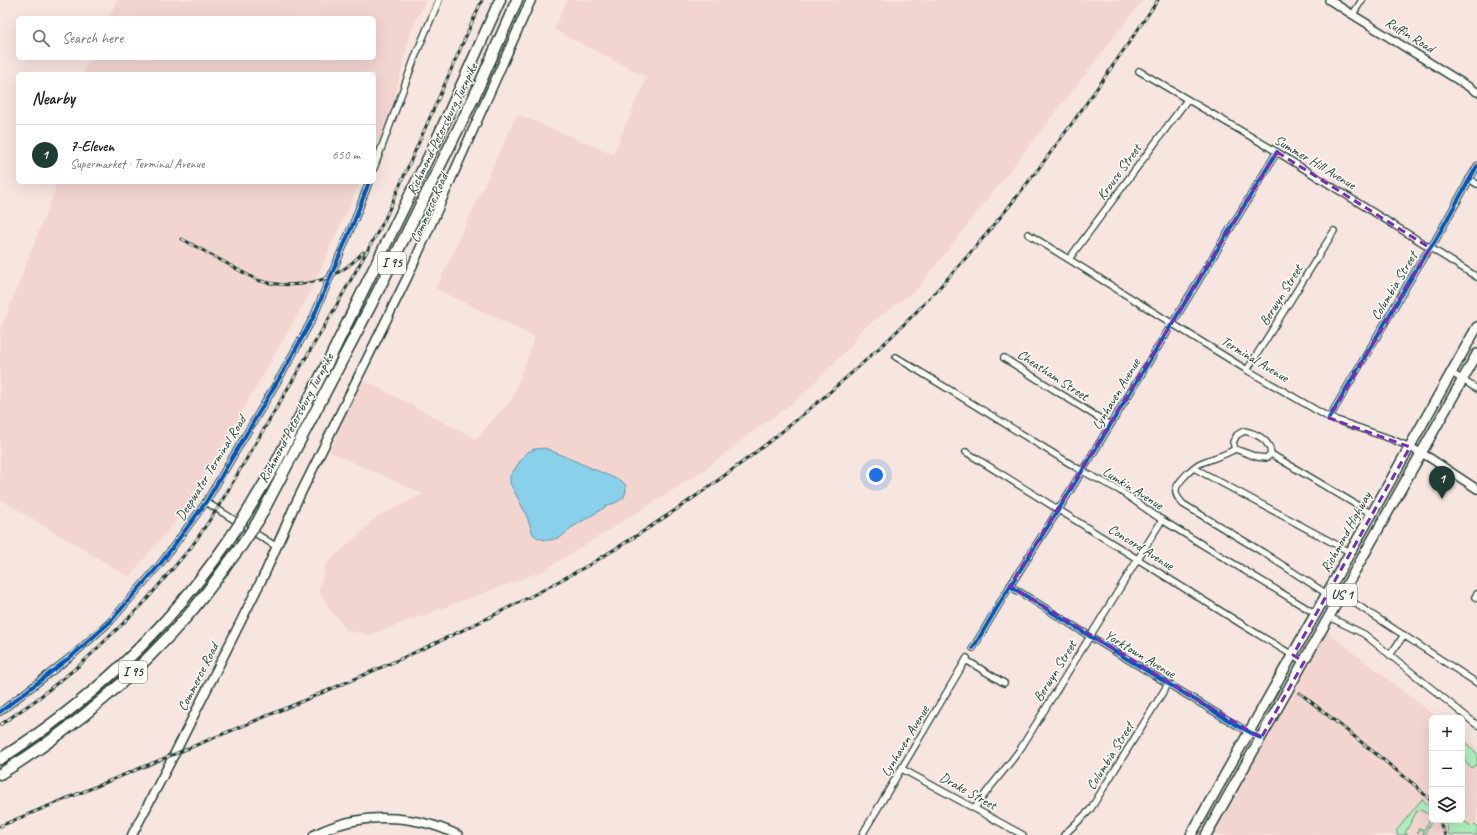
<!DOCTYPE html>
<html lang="en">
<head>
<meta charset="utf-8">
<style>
  :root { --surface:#fff; --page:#f6f6f6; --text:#222; --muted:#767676; --line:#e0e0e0; --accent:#1f3d34 }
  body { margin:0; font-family:Caveat,sans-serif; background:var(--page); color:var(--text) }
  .controls { position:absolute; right:12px; bottom:12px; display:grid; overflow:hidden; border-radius:6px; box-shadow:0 4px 16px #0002 }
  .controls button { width:36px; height:36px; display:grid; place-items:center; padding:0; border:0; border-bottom:1px solid var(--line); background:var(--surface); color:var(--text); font:20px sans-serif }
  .you { position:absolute; left:876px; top:475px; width:14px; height:14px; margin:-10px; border:3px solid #fff; border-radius:50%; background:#1a73e8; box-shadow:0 0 0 6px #1a73e833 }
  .badge { display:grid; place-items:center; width:26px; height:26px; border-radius:50%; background:var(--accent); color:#fff; font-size:13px; font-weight:700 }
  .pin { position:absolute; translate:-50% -33px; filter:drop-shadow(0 1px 2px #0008) }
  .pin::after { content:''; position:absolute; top:21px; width:14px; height:12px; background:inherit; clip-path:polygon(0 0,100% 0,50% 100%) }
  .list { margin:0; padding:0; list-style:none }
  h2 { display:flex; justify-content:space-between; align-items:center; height:52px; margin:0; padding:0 16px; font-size:17px }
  h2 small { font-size:13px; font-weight:400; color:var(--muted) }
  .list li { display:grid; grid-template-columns:26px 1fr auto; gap:12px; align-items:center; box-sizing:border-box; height:60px; padding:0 16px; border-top:1px solid var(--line) }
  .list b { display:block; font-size:15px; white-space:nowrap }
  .list p { margin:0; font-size:13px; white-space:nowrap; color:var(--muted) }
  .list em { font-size:13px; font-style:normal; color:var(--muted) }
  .icon { flex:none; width:22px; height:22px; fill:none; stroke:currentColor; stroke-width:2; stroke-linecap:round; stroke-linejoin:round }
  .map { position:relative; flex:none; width:1477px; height:835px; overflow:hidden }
  .search { position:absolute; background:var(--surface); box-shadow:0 4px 16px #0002; left:16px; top:16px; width:360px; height:44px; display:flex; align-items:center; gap:10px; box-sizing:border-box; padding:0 14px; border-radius:6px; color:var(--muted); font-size:15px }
  .panel { position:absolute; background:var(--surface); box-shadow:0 4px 16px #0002; left:16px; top:72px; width:360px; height:112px; border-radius:6px }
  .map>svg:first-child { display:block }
  .built { fill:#f3d5d0 }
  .green { fill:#acf0bb; stroke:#669678 }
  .water { fill:#89d0eb; stroke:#5f95a2 }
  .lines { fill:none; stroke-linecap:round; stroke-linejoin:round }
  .minor-casing { stroke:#1f3d34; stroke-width:8 }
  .tertiary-casing { stroke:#1f3d34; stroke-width:10 }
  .secondary-casing { stroke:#1f3d34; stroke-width:11 }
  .primary-casing { stroke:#1f3d34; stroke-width:12 }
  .motorway-casing { stroke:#1f3d34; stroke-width:13 }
  .minor { stroke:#fdfcf7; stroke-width:5.5 }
  .tertiary { stroke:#fdfcf7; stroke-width:7 }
  .secondary { stroke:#fdfcf7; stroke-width:8 }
  .primary { stroke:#fdfcf7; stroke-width:9 }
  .motorway { stroke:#fdfcf7; stroke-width:10 }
  .rail-casing { stroke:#1f3d34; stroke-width:3 }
  .rail { stroke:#fdfcf7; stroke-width:1.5; stroke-dasharray:4.5; stroke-linecap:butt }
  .motorway-bridge-casing { stroke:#1f3d34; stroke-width:13; stroke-linecap:butt }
  .motorway-bridge { stroke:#fdfcf7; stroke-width:10 }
  .cycleway-casing { stroke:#fdfcf7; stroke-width:6 }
  .cycleway { stroke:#0057b8; stroke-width:4 }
  .marked { fill:none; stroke:#7b2cbf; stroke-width:3; stroke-dasharray:8 5; stroke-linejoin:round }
  .labels { text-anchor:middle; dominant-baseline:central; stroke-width:3; stroke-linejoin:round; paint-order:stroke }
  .shield { fill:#fdfcf7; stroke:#62766e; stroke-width:1 }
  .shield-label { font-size:13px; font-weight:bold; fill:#1f3d34 }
  .street-label { font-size:14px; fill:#1f3d34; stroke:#fdfcf7 }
</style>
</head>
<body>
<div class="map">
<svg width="1477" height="835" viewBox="0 0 1477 835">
  <rect width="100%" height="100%" fill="#f7e5e0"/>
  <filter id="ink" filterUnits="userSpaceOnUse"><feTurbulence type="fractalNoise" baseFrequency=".025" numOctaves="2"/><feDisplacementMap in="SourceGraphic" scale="8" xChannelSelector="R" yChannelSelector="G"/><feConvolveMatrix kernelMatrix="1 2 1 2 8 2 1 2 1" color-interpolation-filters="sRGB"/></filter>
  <g filter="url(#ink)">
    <g class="built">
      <polygon points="117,0 426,0 411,31 390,116 374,151 374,74 83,74 90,58 374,58 374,18 108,18"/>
      <polygon points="567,0 1143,0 918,288 859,332 851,346 797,400 749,434 705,470 543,571 370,635 348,631 328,607 319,589 326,565 379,515 424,494 330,452 349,406 364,380 476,439 512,399 535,337 436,289 517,114 613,154 647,77 554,30"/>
      <polygon points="56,182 360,182 309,295 226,440 183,512 129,577 0,499 0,331 55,190"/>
      <polygon points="1327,632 1438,718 1432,718 1432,820 1462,820 1462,736 1477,748 1477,835 1213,835"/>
    </g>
    <g class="green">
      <polygon points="1462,740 1477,753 1477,766 1475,765 1472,768 1465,762"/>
      <path d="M1422 799C1437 814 1434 818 1424 835H1422L1424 832 1420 830 1418 834 1417 833 1419 828 1424 830 1432 816 1418 809 1405 833 1408 835H1397V830Z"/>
      <polygon points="1443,820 1462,820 1472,827 1475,824 1477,826 1477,835 1449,835 1447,826"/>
    </g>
    <polygon class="water" points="545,448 621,481 626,485 626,491 624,497 619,501 607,506 571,528 561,537 551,540 545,540 538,538 533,534 526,514 510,483 510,476 525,454 534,449"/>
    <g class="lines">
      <defs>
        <g id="minor">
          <polyline points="1353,14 1362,0"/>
          <polyline points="1139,71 1277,152 1477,277"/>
          <polyline points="374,168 417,52 439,0"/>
          <polyline points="1469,179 1477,184"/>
          <polyline points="1028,234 1247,370 1328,417 1391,439 1410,447"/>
          <polyline points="1069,259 1187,100"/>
          <polyline points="896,357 1082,471 1119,490 1162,520 1316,614"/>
          <polyline points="1004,358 1110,425"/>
          <polyline points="1247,370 1334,231"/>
          <polyline points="1452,373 1477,389"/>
          <polyline points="1329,418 1423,258 1435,241 1477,166"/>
          <path d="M1244 431C1256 433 1270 440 1271 454L1266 458 1257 457 1235 449 1233 442 1237 435Z"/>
          <path d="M1235 449C1224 456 1212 458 1201 463 1194 466 1176 483 1176 490 1175 496 1180 500 1183 504L1264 553 1327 594"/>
          <polyline points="966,452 1251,630 1304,662"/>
          <polyline points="1271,454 1372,514"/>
          <polyline points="1194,468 1350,552"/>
          <polyline points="206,502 277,547"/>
          <polyline points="1010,586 1091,637 1238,726 1261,738"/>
          <polyline points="1477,594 1475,597 1477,598"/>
          <polyline points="1342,595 1477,683"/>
          <polyline points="1329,617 1364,634 1477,725"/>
          <polyline points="973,648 1010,586 1059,509 1277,152"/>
          <polyline points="1390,655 1404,635"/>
          <polyline points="966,660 1004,683"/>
          <polyline points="0,712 73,655 110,622 161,563 206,502 283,372 313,318 355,219 369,182"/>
          <polyline points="902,769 1023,835"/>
          <path d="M975 808C989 787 1006 769 1021 748L1162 520"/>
          <polyline points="862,835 967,658"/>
          <polyline points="1064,835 1090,810 1168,684"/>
        </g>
        <g id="tertiary">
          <polyline points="1329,0 1477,92"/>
          <polyline points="1410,447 1430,458 1477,489"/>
        </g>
        <g id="secondary">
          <polyline points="132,835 175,753 266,571 294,507 407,278 531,0"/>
          <path d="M314 835C359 812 412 813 458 835"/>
        </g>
        <g id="primary">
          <polyline points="1191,835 1477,327"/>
          <polyline points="1206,835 1477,354"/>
        </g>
        <g id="motorway">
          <polyline points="246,514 274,467 329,360 433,148 500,0"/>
          <polyline points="258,521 372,303 474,97 517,0"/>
          <path d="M0 759C89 703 166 630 226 544"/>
          <path d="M0 774C71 731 135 676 190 613 208 592 224 568 242 545"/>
        </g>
      </defs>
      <use href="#minor" class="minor-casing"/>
      <use href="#tertiary" class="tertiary-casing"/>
      <use href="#secondary" class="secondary-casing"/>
      <use href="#primary" class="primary-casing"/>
      <use href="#motorway" class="motorway-casing"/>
      <use href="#minor" class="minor"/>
      <use href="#tertiary" class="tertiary"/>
      <use href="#secondary" class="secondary"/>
      <use href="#primary" class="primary"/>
      <use href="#motorway" class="motorway"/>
      <defs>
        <g id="rail">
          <path d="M182 239 257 280C296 291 336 283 363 252"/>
          <polyline points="1300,693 1416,786 1432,802"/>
          <polyline points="0,725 36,700 81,664 142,605 192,546 217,509 331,315 384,221 482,0"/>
          <polyline points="1439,820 1445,835"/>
          <path d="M0 826C86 791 171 755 257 720 354 680 450 639 543 590 560 580 577 572 594 562 701 498 800 423 891 337 995 237 1077 119 1158 0"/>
        </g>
      </defs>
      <use href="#rail" class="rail-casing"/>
      <use href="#rail" class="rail"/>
      <defs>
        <g id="motorway-bridge">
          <polyline points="226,544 246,514"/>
          <polyline points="242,545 258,521"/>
        </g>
      </defs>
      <use href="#motorway-bridge" class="motorway-bridge-casing"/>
      <use href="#motorway-bridge" class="motorway-bridge"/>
      <defs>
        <g id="cycleway">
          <polyline points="1329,418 1423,258 1435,241 1477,166"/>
          <polyline points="1010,586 1091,637 1238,726 1261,738"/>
          <polyline points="973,648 1010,586 1059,509 1277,152"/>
          <polyline points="0,712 73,655 110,622 161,563 206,502 283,372 313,318 355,219 369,182"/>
        </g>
      </defs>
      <use href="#cycleway" class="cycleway-casing"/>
      <use href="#cycleway" class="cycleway"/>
    </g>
  </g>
  <path class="marked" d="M1277 152 1430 248 1329 418 1410 447 1293 655 1304 662 1261 738 1010 586Z"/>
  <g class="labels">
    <g class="shield">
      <rect x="378" y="252" width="28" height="22" rx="3"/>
      <rect x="1327" y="584" width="30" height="22" rx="3"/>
      <rect x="119" y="661" width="28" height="22" rx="3"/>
    </g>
    <g class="shield-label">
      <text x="392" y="263">I 95</text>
      <text x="1342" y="595">US 1</text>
      <text x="133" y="672">I 95</text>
    </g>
    <g class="street-label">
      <text transform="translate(1410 35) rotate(32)">Ruffin Road</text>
      <text transform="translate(442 129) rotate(-64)">Richmond-Petersburg Turnpike</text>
      <text transform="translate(1315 162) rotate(31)">Summer Hill Avenue</text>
      <text transform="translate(1119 172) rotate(-54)">Krouse Street</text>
      <text transform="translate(429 208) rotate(-66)">Commerce Road</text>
      <text transform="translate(1394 286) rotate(-59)">Columbia Street</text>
      <text transform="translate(1281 295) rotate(-58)">Berwyn Street</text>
      <text transform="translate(1255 359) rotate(31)">Terminal Avenue</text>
      <text transform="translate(1053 375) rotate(33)">Cheatham Street</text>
      <text transform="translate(1116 394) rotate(-59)">Lynhaven Avenue</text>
      <text transform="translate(296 418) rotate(-62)">Richmond-Petersburg Turnpike</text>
      <text transform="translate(211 468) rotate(-58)">Deepwater Terminal Road</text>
      <text transform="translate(1133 488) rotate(32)">Lumkin Avenue</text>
      <text transform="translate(1346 532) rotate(-61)">Richmond Highway</text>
      <text transform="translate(1141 547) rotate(32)">Concord Avenue</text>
      <text transform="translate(1140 654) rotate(31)">Yorktown Avenue</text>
      <text transform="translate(1055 671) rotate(-58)">Berwyn Street</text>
      <text transform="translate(198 677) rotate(-63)">Commerce Road</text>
      <text transform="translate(905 741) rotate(-59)">Lynhaven Avenue</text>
      <text transform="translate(1110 756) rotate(-58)">Columbia Street</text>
      <text transform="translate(968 791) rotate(29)">Drake Street</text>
    </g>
  </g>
</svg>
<div class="controls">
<button>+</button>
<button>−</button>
<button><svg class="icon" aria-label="layers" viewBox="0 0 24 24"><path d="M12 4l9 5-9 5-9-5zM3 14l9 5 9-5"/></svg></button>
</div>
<div class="you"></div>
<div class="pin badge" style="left:1442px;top:499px">1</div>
<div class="search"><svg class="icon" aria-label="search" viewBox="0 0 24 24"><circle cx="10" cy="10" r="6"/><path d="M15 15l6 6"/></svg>Search here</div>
<section class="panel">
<h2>Nearby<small></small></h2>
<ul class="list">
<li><span class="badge">1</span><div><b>7-Eleven</b><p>Supermarket · Terminal Avenue</p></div><em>650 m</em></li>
</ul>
</section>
</div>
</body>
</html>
